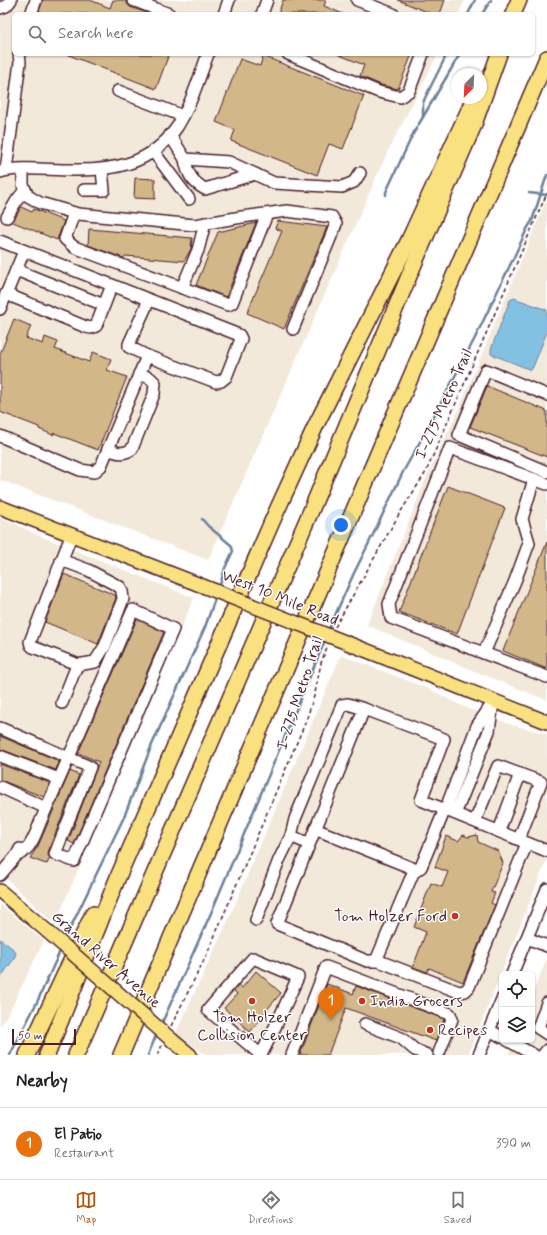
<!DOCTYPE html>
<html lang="en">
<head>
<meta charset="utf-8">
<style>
  :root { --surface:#fff; --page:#f2f2f2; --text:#222; --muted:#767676; --line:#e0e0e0; --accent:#b45309 }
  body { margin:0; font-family:Mynerve,sans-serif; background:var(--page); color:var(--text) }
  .controls { position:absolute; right:12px; bottom:12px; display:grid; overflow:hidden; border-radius:6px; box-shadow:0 1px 3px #0004 }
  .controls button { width:36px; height:36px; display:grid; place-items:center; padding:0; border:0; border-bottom:1px solid var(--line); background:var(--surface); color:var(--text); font:20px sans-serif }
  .compass { position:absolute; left:451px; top:68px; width:36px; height:36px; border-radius:50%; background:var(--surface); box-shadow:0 1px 3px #0004; rotate:204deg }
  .scale { position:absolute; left:12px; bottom:10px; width:64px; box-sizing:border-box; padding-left:4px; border:2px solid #4a1f2b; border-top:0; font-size:11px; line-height:14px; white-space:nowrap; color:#4a1f2b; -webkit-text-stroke:3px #fff; paint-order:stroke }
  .you { position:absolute; left:341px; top:525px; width:14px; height:14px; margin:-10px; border:3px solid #fff; border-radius:50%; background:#1a73e8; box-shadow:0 0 0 6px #1a73e833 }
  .badge { display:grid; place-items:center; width:26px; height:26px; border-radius:50%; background:var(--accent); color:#fff; font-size:13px; font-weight:700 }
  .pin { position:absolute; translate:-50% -33px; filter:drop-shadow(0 1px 2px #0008) }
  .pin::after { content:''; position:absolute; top:21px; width:14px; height:12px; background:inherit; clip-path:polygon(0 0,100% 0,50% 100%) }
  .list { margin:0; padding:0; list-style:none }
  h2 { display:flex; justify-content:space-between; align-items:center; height:52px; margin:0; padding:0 16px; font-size:17px }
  h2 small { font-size:13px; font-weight:400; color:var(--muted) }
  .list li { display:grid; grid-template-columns:26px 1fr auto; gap:12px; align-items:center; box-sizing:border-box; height:72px; padding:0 16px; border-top:1px solid var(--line) }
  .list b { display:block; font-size:15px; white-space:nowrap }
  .list p { margin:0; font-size:13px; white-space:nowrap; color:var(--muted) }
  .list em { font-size:13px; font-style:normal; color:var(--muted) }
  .icon { flex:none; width:22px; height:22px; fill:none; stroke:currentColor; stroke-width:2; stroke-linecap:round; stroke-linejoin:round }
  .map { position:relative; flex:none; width:547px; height:1055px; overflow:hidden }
  .search { position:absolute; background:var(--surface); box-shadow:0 1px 3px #0004; left:12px; right:12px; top:12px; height:44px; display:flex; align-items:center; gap:10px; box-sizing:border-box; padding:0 14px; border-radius:6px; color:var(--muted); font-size:15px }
  .sheet { height:124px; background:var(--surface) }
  nav { display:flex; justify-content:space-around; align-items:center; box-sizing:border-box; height:56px; border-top:1px solid var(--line); background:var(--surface); font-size:11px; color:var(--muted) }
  nav a { display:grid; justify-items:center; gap:2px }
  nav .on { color:var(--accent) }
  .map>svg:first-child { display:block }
  .built { fill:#f2e9db }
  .water { fill:#83c1e3; stroke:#6c8099 }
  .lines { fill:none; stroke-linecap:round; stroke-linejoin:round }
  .stream { stroke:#6c8099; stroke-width:2.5 }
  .building { fill:#d2b788; stroke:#4a1f2b }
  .minor-casing { stroke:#4a1f2b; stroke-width:14 }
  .major-casing { stroke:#4a1f2b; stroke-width:16 }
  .highway-casing { stroke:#4a1f2b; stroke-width:18 }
  .path { stroke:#4a1f2b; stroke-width:1.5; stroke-dasharray:4 3; stroke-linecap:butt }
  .minor { stroke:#fff; stroke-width:11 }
  .major { stroke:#fae180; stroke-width:13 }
  .highway { stroke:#fae180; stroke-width:15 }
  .major-bridge-casing { stroke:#4a1f2b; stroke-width:16; stroke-linecap:butt }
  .major-bridge { stroke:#fae180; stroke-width:13 }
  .poi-dot { fill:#c8321e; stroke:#fff; stroke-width:1.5 }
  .labels { text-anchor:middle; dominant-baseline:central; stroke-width:3; stroke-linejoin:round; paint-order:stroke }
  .street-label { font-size:16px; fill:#4a1f2b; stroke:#fff }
  .poi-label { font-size:16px; fill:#4a1f2b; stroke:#fff; text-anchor:start }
</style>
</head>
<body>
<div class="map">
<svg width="547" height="1055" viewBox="0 0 547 1055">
  <rect width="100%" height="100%" fill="#fff"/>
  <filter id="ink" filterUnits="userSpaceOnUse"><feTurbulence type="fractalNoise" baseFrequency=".025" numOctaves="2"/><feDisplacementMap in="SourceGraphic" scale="8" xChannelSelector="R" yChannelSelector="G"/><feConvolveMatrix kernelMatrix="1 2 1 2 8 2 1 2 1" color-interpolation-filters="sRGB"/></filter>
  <g filter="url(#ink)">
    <g class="built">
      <polygon points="0,0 465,0 458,14 14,14 14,54 438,54 387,153 208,560 0,480"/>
      <polygon points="547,199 547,700 474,671 367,625 428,474 458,411"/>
      <polygon points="0,517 40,536 194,598 55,924 0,873"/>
      <polygon points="341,655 429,689 464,707 512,725 547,734 547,859 468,1055 206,1055 176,1033 230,916"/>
      <polygon points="0,904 44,941 12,1006 0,1027"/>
      <polygon points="547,958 547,1055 508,1055 514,1040 532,1040 532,995"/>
    </g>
    <g class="water">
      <polygon points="514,298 547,310 547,332 533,367 531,370 491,354 491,349 510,300"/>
      <polygon points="0,939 12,948 16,953 14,959 0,978"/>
    </g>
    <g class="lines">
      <g class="stream">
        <polyline points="468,14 475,0"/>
        <polyline points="482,14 491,0"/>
        <polyline points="423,117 423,103 425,98 447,54"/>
        <polyline points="529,193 547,195"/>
        <polyline points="386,195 386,192 413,134 460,54"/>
        <polyline points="202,519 208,526 231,545 233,551 225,568 219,588"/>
        <polyline points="328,631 354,573 367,547 403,472 426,431 474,340 513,259 527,229 532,221 547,175"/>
        <polyline points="64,941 124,817 151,747 205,627 216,596"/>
        <polyline points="161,1025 211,913 326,638"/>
        <polyline points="10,1055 38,1000 61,949"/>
        <polyline points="148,1055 157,1033"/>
      </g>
    </g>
    <g class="building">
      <polygon points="43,0 90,0 110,8 113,0 122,0 126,2 130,7 150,14 38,14"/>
      <polygon points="283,0 326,0 324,6 343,14 278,14"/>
      <polygon points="398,0 445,0 440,14 432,14"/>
      <polygon points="66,54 169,54 156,89"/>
      <polygon points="337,54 412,54 398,89 381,85 360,76 364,65"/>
      <polygon points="263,56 364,96 343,149 329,144 317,175 231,141 235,130 216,122 240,59 260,66"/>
      <polygon points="135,178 155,179 155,199 134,198"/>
      <polygon points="21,207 32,212 34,209 64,221 57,240 13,222"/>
      <polygon points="278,221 327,227 284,329 247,313 282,231 275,228"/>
      <polygon points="256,223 226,297 196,285 218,232"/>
      <polygon points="89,229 192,238 191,249 184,261 126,256 123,258 88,245"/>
      <polygon points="14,319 31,326 26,338 43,344 45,337 58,342 55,349 89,362 93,352 111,359 107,370 127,377 98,450 54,433 53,435 39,429 39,427 0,412 0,354"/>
      <polygon points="487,386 547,411 547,457 470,427"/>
      <polygon points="448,486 505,508 457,634 399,612"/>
      <polygon points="547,542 547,669 503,651"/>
      <polygon points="64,574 115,595 116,598 98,644 45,622"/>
      <polygon points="137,619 164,632 74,844 68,841 99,762 78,753"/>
      <polygon points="0,736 59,761 56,770 0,749"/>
      <polygon points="0,764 50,783 44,797 0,780"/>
      <polygon points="70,771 79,775 49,849 48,855 50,858 47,864 43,863 30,858 38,846"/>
      <polygon points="463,835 468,837 477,835 478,842 498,851 503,863 491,892 495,893 491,903 495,905 463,982 429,968 427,972 413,967 426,932 414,927 431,883 442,887 448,872 435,867 446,836 458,841"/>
      <polygon points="256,971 281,993 259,1019 260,1020 250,1032 224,1008 237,994 234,991 239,985 242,988"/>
      <polygon points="327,984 353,994 356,986 444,1019 436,1041 346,1008 328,1055 300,1055"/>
    </g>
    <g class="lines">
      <defs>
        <g id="minor">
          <polyline points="133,0 169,14"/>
          <polyline points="357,0 393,14"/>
          <polyline points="0,8 6,6 11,0"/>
          <polyline points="31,14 36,0"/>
          <polyline points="224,14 229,0"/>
          <polyline points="262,14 267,0"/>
          <polyline points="288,54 379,92 400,97 409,91 423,54"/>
          <polyline points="118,91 183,116"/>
          <polyline points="170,135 185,159 229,162 274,183 342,187 354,182 360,173"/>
          <polyline points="153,151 189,199"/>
          <path d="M185 159C187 173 192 182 205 189L255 174"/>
          <polyline points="6,170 20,62 19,54"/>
          <polyline points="23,170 23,185 28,196 40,203 78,214 195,225 242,217 287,211 332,217 336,224 293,329"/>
          <path d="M0 172C20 166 48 170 70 170 112 171 151 165 177 127 191 105 199 78 208 54"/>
          <polyline points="84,190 104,190 102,170"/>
          <polyline points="74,213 65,239 74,247 228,305 232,303 267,214"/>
          <polyline points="7,217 17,200 25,190"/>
          <polyline points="0,241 239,335 241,339 226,377 221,381 216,382 147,356 101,466 94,472 80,470 0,436"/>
          <polyline points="16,270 104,305"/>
          <polyline points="182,288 198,250 205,223"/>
          <polyline points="6,294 86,327 91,328 96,326 112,285"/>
          <polyline points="0,309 24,251"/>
          <polyline points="147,356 129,347 129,344 149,300"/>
          <polyline points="547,395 486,370 459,435 547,472"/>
          <path d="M108 449C117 453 123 455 132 449L154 394 155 383 150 378 139 374"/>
          <polyline points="547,484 450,448 389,604 391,618 547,677"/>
          <polyline points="61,560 88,570 120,587 122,591 123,599 105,646 95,662 77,665"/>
          <polyline points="484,653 515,581 529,543 522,519 534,479"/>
          <polyline points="62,703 77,665 74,663 33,647 31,645 30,642 71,536"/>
          <path d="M0 728 90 767 55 854 74 861 173 629 133 610 69 757C60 777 51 798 42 818 38 827 35 838 29 846 25 851 22 854 17 855"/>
          <polyline points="0,756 59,779"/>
          <polyline points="0,787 46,808"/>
          <polyline points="450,811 458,807 489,731 493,702"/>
          <polyline points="450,811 448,803 477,726 492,704"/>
          <polyline points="475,821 498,766 541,782 519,839"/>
          <polyline points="315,829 417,870"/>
          <polyline points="499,831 520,774"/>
          <polyline points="527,843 469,987 465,991 459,992 379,961 367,961 277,924 364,709 444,739 421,800 547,851"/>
          <polyline points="309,844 291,836 295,819 342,705 348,704 364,709"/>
          <polyline points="0,875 17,855 20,849"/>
          <polyline points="256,920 279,860 291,836"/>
          <polyline points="527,938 547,946"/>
          <polyline points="376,961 413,873 421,867 445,809"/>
          <polyline points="512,974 547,889"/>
          <polyline points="547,1003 538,1028 547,1034"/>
          <polyline points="365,1024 401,1038 415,1050 427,1055"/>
          <polyline points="489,1030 502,1037"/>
          <polyline points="507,1040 534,1055"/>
          <polyline points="261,1055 278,1021 298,977 253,958 208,1010 261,1055"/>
          <polyline points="292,1055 326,967 450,1014 452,1019 439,1053"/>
          <polyline points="479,1055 502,999"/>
          <polyline points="543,1055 547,1050"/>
        </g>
        <g id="major">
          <polyline points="0,507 190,581"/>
          <polyline points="355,646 547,722"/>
          <polyline points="0,891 47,931"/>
          <polyline points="173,1041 190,1055"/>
        </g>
        <g id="highway">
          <polyline points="513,14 519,0"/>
          <polyline points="27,1055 93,914"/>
          <polyline points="47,1055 118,877 274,517 316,425 409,240 474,99"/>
          <polyline points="76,1055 310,513 414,264 473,127 499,54"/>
          <polyline points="121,1055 547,58"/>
        </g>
      </defs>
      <use href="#minor" class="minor-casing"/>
      <use href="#major" class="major-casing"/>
      <use href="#highway" class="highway-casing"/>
      <g class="path">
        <polyline points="335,627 398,516 426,472 547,193"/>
        <polyline points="171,1026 207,954 306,721 315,693 321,663 327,647"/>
        <polyline points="158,1055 162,1045"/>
      </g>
      <use href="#minor" class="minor"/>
      <use href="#major" class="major"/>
      <use href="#highway" class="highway"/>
      <defs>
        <g id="major-bridge">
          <polyline points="190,581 355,646"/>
          <polyline points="47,931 173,1041"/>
        </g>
      </defs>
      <use href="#major-bridge" class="major-bridge-casing"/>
      <use href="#major-bridge" class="major-bridge"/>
    </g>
  </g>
  <g class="poi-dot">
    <circle cx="455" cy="916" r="4"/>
    <circle cx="252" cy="1001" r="4"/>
    <circle cx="362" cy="1001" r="4"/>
    <circle cx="430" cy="1030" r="4"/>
  </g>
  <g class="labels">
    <g class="street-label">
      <text transform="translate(444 404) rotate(-66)">I-275 Metro Trail</text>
      <text transform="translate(280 598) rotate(22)">West 10 Mile Road</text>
      <text transform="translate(300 693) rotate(-72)">I-275 Metro Trail</text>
      <text transform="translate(106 960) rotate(41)">Grand River Avenue</text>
    </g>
    <g class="poi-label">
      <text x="447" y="916" text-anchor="end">Tom Holzer Ford</text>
      <text x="370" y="1001">India Grocers</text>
      <text x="252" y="1017" text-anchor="middle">Tom Holzer<tspan x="252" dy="18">Collision Center</tspan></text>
      <text x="438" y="1030">Recipes</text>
    </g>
  </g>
</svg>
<div class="controls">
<button><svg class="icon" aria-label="locate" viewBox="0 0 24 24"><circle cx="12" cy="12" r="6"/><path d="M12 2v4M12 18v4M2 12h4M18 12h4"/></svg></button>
<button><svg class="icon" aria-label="layers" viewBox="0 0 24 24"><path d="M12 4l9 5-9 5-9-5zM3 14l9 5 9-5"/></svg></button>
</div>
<svg class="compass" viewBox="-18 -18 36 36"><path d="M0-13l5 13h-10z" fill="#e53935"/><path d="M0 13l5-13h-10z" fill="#767676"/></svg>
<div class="scale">50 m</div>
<div class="you"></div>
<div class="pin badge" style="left:331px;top:1020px;background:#e8710a">1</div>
<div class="search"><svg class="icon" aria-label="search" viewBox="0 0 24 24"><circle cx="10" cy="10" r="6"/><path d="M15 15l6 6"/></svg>Search here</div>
</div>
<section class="sheet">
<h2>Nearby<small></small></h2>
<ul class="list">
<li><span class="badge" style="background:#e8710a">1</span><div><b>El Patio</b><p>Restaurant</p></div><em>390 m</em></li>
</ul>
</section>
<nav>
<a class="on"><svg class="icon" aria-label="map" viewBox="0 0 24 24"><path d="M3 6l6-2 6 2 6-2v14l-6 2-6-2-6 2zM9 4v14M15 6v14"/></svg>Map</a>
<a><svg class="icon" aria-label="directions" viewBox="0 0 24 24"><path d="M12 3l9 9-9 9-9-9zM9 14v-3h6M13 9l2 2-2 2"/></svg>Directions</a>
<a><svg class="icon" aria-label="saved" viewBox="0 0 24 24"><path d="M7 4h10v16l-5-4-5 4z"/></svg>Saved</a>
</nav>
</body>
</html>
